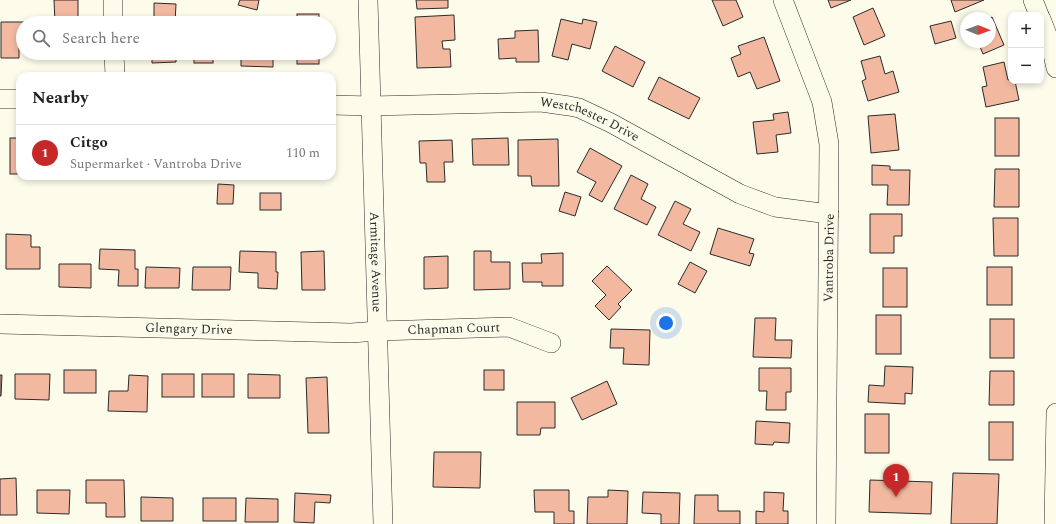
<!DOCTYPE html>
<html lang="en">
<head>
<meta charset="utf-8">
<style>
  :root { --surface:#fff; --page:#f2f2f2; --text:#222; --muted:#767676; --line:#e0e0e0; --accent:#c62828 }
  body { margin:0; font-family:Spectral,serif; background:var(--page); color:var(--text) }
  .controls { position:absolute; right:12px; top:12px; display:grid; overflow:hidden; border-radius:8px; box-shadow:0 2px 6px #0003 }
  .controls button { width:36px; height:36px; display:grid; place-items:center; padding:0; border:0; border-bottom:1px solid var(--line); background:var(--surface); color:var(--text); font:20px sans-serif }
  .compass { position:absolute; left:960px; top:12px; width:36px; height:36px; border-radius:50%; background:var(--surface); box-shadow:0 2px 6px #0003; rotate:91deg }
  .you { position:absolute; left:666px; top:323px; width:14px; height:14px; margin:-10px; border:3px solid #fff; border-radius:50%; background:#1a73e8; box-shadow:0 0 0 6px #1a73e833 }
  .badge { display:grid; place-items:center; width:26px; height:26px; border-radius:50%; background:var(--accent); color:#fff; font-size:13px; font-weight:700 }
  .pin { position:absolute; translate:-50% -33px; filter:drop-shadow(0 1px 2px #0008) }
  .pin::after { content:''; position:absolute; top:21px; width:14px; height:12px; background:inherit; clip-path:polygon(0 0,100% 0,50% 100%) }
  .list { margin:0; padding:0; list-style:none }
  h2 { display:flex; justify-content:space-between; align-items:center; height:52px; margin:0; padding:0 16px; font-size:17px }
  h2 small { font-size:13px; font-weight:400; color:var(--muted) }
  .list li { display:grid; grid-template-columns:26px 1fr auto; gap:12px; align-items:center; box-sizing:border-box; height:56px; padding:0 16px; border-top:1px solid var(--line) }
  .list b { display:block; font-size:15px; white-space:nowrap }
  .list p { margin:0; font-size:13px; white-space:nowrap; color:var(--muted) }
  .list em { font-size:13px; font-style:normal; color:var(--muted) }
  .icon { flex:none; width:22px; height:22px; fill:none; stroke:currentColor; stroke-width:2; stroke-linecap:round; stroke-linejoin:round }
  .map { position:relative; flex:none; width:1056px; height:524px; overflow:hidden }
  .search { position:absolute; background:var(--surface); box-shadow:0 2px 6px #0003; left:16px; top:16px; width:320px; height:44px; display:flex; align-items:center; gap:10px; box-sizing:border-box; padding:0 14px; border-radius:22px; color:var(--muted); font-size:15px }
  .panel { position:absolute; background:var(--surface); box-shadow:0 2px 6px #0003; left:16px; top:72px; width:320px; height:108px; border-radius:12px }
  .map>svg:first-child { display:block }
  .building { fill:#f2b8a0; stroke:#2b2b2b }
  .lines { fill:none; stroke-linecap:round; stroke-linejoin:round }
  .minor-casing { stroke:#2b2b2b; stroke-width:20 }
  .minor { stroke:#fdfbea; stroke-width:19 }
  .labels { text-anchor:middle; dominant-baseline:central; stroke-width:3; stroke-linejoin:round; paint-order:stroke }
  .street-label { font-size:13px; fill:#2b2b2b; stroke:#fdfbea }
</style>
</head>
<body>
<div class="map">
<svg width="1056" height="524" viewBox="0 0 1056 524">
  <rect width="100%" height="100%" fill="#fdfbea"/>
  <g class="building">
    <polygon points="54,0 78,0 78,23 55,23"/>
    <polygon points="240,0 259,0 257,10 238,5"/>
    <polygon points="416,0 448,0 448,8 417,9"/>
    <polygon points="712,0 736,0 743,17 723,26"/>
    <polygon points="828,0 851,0 831,8"/>
    <polygon points="951,0 984,0 955,12"/>
    <polygon points="154,3 176,4 175,23 154,23"/>
    <polygon points="873,8 885,36 864,45 853,17"/>
    <rect x="297" y="14" width="22" height="9"/>
    <polygon points="454,15 455,40 442,41 443,49 450,49 451,67 417,68 415,17"/>
    <polygon points="992,17 1004,45 983,54 978,42 990,42 990,18"/>
    <polygon points="561,19 582,24 583,19 597,22 590,49 572,44 568,60 552,56"/>
    <polygon points="951,21 956,38 935,44 930,26"/>
    <polygon points="1,22 38,22 38,23 23,23 23,42 19,42 19,58 1,58"/>
    <polygon points="538,30 539,62 516,62 516,58 499,59 498,39 515,38 515,31"/>
    <polygon points="764,37 780,81 757,89 750,72 738,77 731,58 741,54 738,46"/>
    <polygon points="615,46 645,62 633,87 602,71"/>
    <polygon points="55,53 79,53 79,59 56,59"/>
    <polygon points="152,53 176,53 176,62 152,63"/>
    <rect x="194" y="53" width="19" height="10"/>
    <polygon points="241,53 273,53 273,67 241,66"/>
    <rect x="297" y="53" width="22" height="11"/>
    <polygon points="880,56 885,74 893,71 899,92 868,101 862,81 866,79 861,61"/>
    <polygon points="1004,62 1008,80 1011,79 1011,81 1015,81 1019,100 986,107 982,87 987,86 983,67"/>
    <polygon points="659,77 700,98 689,119 648,99"/>
    <polygon points="788,112 791,133 776,135 778,152 757,154 753,122 774,120 773,114"/>
    <polygon points="895,114 899,150 871,153 868,116"/>
    <rect x="995" y="118" width="24" height="38"/>
    <rect x="10" y="138" width="10" height="36"/>
    <polygon points="508,138 509,165 473,165 472,139"/>
    <polygon points="558,139 559,186 532,186 531,176 518,176 518,140"/>
    <polygon points="452,140 453,162 444,162 445,182 427,182 426,163 420,163 419,141"/>
    <polygon points="590,148 622,166 602,202 589,195 596,182 577,172"/>
    <polygon points="872,165 890,166 890,170 910,170 909,205 887,205 888,185 872,185"/>
    <polygon points="995,169 1019,169 1019,207 994,207"/>
    <polygon points="631,175 648,184 641,199 656,207 647,225 614,209"/>
    <rect x="149" y="176" width="36" height="2"/>
    <polygon points="218,184 234,185 233,204 217,204"/>
    <polygon points="565,192 581,197 575,216 559,211"/>
    <rect x="260" y="193" width="21" height="17"/>
    <polygon points="675,201 691,209 683,224 700,232 691,251 658,235"/>
    <polygon points="870,214 902,214 902,236 894,236 894,253 870,253"/>
    <polygon points="993,218 1018,218 1018,256 994,256"/>
    <polygon points="718,228 754,239 749,253 754,254 750,266 710,254"/>
    <polygon points="6,234 31,235 31,247 40,247 40,269 6,269"/>
    <polygon points="100,249 135,250 135,269 138,269 138,286 118,286 119,270 99,269"/>
    <polygon points="240,251 276,252 276,272 278,272 277,289 258,288 258,273 239,272"/>
    <polygon points="324,251 325,290 302,290 301,252"/>
    <polygon points="474,251 491,251 491,262 510,262 510,289 474,290"/>
    <polygon points="563,253 563,286 542,286 542,282 523,282 522,263 542,263 541,254"/>
    <polygon points="448,256 448,288 424,289 424,257"/>
    <polygon points="690,262 707,271 695,293 678,284"/>
    <polygon points="59,264 91,264 91,288 59,287"/>
    <polygon points="607,266 632,290 618,304 621,307 609,320 595,306 606,295 592,281"/>
    <polygon points="146,267 180,268 179,288 145,288"/>
    <polygon points="193,267 231,267 230,290 192,290"/>
    <rect x="987" y="267" width="25" height="38"/>
    <rect x="883" y="268" width="24" height="39"/>
    <rect x="876" y="315" width="25" height="39"/>
    <polygon points="755,318 776,318 775,340 792,340 791,358 753,357"/>
    <rect x="990" y="319" width="24" height="39"/>
    <polygon points="611,329 650,330 649,365 623,364 624,348 610,348"/>
    <polygon points="885,366 913,367 912,394 905,393 905,404 868,402 869,385 884,386"/>
    <polygon points="759,368 791,368 791,392 786,392 786,410 766,410 767,391 759,391"/>
    <rect x="64" y="370" width="32" height="23"/>
    <rect x="484" y="370" width="20" height="20"/>
    <polygon points="990,371 1014,371 1014,405 989,405"/>
    <polygon points="15,374 50,374 49,400 15,399"/>
    <rect x="162" y="374" width="32" height="23"/>
    <rect x="202" y="374" width="32" height="23"/>
    <polygon points="248,374 280,375 280,398 248,398"/>
    <polygon points="0,375 2,375 1,396 0,396"/>
    <polygon points="129,375 148,376 147,412 108,411 109,391 128,391"/>
    <polygon points="327,377 329,433 308,433 306,378"/>
    <polygon points="607,381 617,404 582,420 571,398"/>
    <polygon points="517,402 555,402 555,428 541,428 540,435 517,435"/>
    <rect x="865" y="414" width="24" height="39"/>
    <polygon points="756,421 790,423 789,443 774,442 773,445 755,444"/>
    <rect x="989" y="422" width="24" height="38"/>
    <polygon points="434,452 481,452 480,488 433,487"/>
    <polygon points="953,473 999,474 997,524 951,524"/>
    <polygon points="16,478 17,515 0,515 0,479"/>
    <polygon points="86,480 124,480 125,517 106,517 106,503 86,503"/>
    <polygon points="870,480 932,482 931,514 869,512"/>
    <polygon points="37,490 70,490 69,514 37,513"/>
    <polygon points="534,490 569,490 569,511 574,511 574,524 554,524 554,512 535,512"/>
    <polygon points="608,490 628,491 627,524 587,524 588,497 608,497"/>
    <polygon points="643,492 680,493 679,524 661,524 661,514 642,513"/>
    <polygon points="764,492 784,493 783,511 788,511 788,524 756,524 756,511 764,512"/>
    <polygon points="295,493 331,495 330,503 315,502 314,523 294,522"/>
    <polygon points="695,495 718,495 718,511 740,511 740,524 694,524"/>
    <polygon points="141,497 173,498 173,521 141,521"/>
    <rect x="203" y="498" width="33" height="23"/>
    <polygon points="246,498 278,499 278,522 245,522"/>
  </g>
  <g class="lines">
    <defs>
      <g id="minor">
        <polyline points="113,0 113,23"/>
        <path id="s1" d="M368 0 383 524"/>
        <polyline points="783,0 822,102 829,144 826,524"/>
        <polyline points="1033,0 1039,15"/>
        <polyline points="1041,19 1051,45 1056,68"/>
        <polyline points="114,53 115,76"/>
        <polyline points="0,99 20,99"/>
        <path id="s2" d="M332 105 371 106 541 102 569 106 579 108 611 123 740 194 775 207 829 214"/>
        <path id="s3" d="M0 324 351 333 378 331 509 327 551 343"/>
        <polyline points="1054,524 1056,413"/>
      </g>
    </defs>
    <use href="#minor" class="minor-casing"/>
    <use href="#minor" class="minor"/>
  </g>
  <g class="labels">
    <g class="street-label">
      <text stroke="none"><textPath href="#s2" startOffset="261">Westchester Drive</textPath></text>
      <text transform="translate(829 258) rotate(-89)">Vantroba Drive</text>
      <text stroke="none"><textPath href="#s1" startOffset="262">Armitage Avenue</textPath></text>
      <text stroke="none"><textPath href="#s3" startOffset="454">Chapman Court</textPath></text>
      <text stroke="none"><textPath href="#s3" startOffset="189">Glengary Drive</textPath></text>
    </g>
  </g>
</svg>
<div class="controls">
<button>+</button>
<button>−</button>
</div>
<svg class="compass" viewBox="-18 -18 36 36"><path d="M0-13l5 13h-10z" fill="#e53935"/><path d="M0 13l5-13h-10z" fill="#767676"/></svg>
<div class="you"></div>
<div class="pin badge" style="left:896px;top:497px">1</div>
<div class="search"><svg class="icon" aria-label="search" viewBox="0 0 24 24"><circle cx="10" cy="10" r="6"/><path d="M15 15l6 6"/></svg>Search here</div>
<section class="panel">
<h2>Nearby<small></small></h2>
<ul class="list">
<li><span class="badge">1</span><div><b>Citgo</b><p>Supermarket · Vantroba Drive</p></div><em>110 m</em></li>
</ul>
</section>
</div>
</body>
</html>
